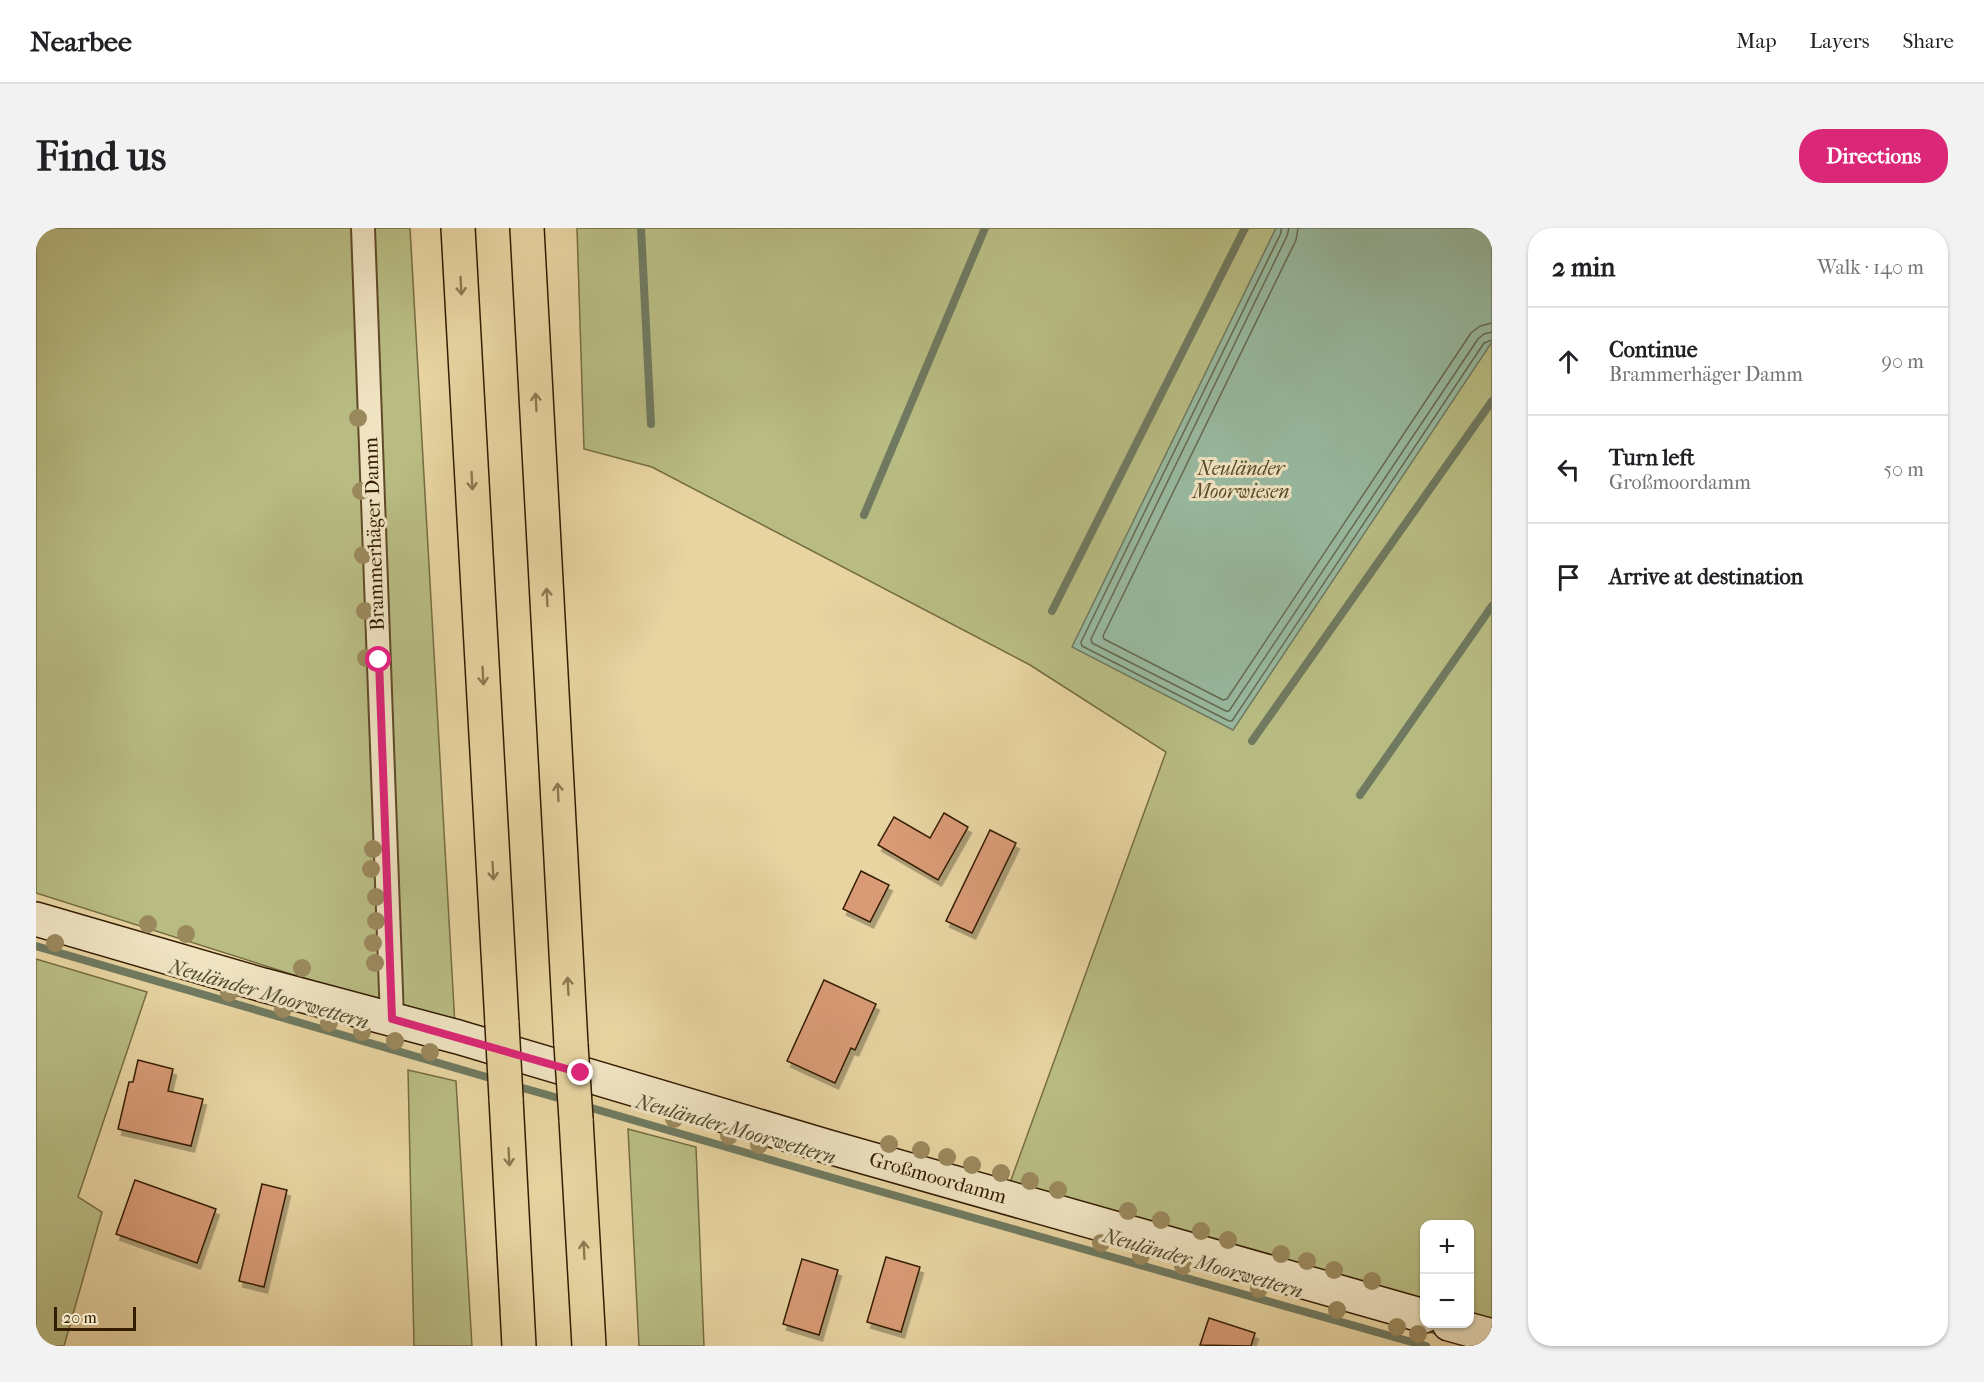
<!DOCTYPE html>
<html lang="en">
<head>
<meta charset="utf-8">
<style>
  :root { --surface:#fff; --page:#f2f2f2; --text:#202124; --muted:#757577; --line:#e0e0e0; --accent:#db2777 }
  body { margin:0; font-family:"IM FELL French Canon",serif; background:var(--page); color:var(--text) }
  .controls { position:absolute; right:18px; bottom:18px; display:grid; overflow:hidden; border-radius:12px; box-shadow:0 2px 4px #0004 }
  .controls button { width:54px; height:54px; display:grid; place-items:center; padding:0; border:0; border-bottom:2px solid var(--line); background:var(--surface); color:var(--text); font:30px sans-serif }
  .scale { position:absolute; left:18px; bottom:15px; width:82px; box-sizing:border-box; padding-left:6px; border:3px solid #341c00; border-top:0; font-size:16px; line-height:21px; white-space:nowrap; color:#341c00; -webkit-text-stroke:4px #efe3c2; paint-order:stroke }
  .stop { position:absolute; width:18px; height:18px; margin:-14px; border:4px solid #db2777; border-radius:50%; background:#fff }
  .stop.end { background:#db2777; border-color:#fff; box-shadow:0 2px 6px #0008 }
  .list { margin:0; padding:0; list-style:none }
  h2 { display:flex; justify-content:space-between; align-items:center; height:78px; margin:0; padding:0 24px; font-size:26px }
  h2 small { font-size:20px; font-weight:400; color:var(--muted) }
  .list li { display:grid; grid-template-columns:39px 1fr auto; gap:18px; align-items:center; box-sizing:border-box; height:108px; padding:0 24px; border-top:2px solid var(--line) }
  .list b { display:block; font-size:22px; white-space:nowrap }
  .list p { margin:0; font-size:20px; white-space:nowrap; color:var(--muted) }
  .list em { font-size:20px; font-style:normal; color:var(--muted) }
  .icon { flex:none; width:33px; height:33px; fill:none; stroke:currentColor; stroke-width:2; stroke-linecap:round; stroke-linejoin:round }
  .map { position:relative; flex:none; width:1456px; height:1118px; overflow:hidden; border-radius:24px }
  header { display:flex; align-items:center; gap:36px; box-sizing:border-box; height:84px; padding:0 30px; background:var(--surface); border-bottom:2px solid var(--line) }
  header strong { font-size:28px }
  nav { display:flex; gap:33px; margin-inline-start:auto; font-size:21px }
  .intro { display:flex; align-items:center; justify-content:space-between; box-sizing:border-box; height:144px; padding:0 36px }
  h1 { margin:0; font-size:42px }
  .button { padding:15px 27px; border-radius:24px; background:var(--accent); color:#fff; font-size:21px; font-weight:700 }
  main { display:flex; gap:36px; padding:0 36px }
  aside { flex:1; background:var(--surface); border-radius:24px; box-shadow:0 2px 4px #0004 }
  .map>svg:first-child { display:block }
  .green { fill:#b8bc83; stroke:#766c42; stroke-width:1.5; fill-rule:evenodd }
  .water { fill:#98b9a0; stroke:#707a60; stroke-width:1.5 }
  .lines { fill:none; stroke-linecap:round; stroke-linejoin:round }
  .shore { stroke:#666a50; stroke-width:1.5 }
  .stream { stroke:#707a60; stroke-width:8 }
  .building { fill:#d89b76; stroke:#341c00; stroke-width:1.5; filter:url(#shadow) }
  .street-casing { stroke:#614a28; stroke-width:26 }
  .secondary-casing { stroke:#341c00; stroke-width:36 }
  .highway-casing { stroke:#341c00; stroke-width:36 }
  .street { stroke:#efe3c2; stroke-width:22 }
  .secondary { stroke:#efe3c2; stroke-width:33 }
  .highway { stroke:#e7d4a1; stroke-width:33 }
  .highway-bridge-casing { stroke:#341c00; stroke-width:36; stroke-linecap:butt }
  .highway-bridge { stroke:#e7d4a1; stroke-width:33 }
  .tree { fill:#9b895e }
  .oneway { stroke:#8e7850 }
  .route { stroke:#db2777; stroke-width:8 }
  .labels { text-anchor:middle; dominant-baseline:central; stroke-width:6; stroke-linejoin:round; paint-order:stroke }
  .park-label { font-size:20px; font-style:italic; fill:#5c4c27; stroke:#efe3c2 }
  .street-label { font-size:20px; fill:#341c00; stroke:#efe3c2 }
  .water-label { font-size:21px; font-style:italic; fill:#524b30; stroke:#efe3c2 }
</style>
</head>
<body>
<header>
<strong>Nearbee</strong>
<nav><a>Map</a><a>Layers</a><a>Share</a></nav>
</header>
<div class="intro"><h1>Find us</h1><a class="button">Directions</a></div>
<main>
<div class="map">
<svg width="1456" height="1118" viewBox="0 0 1456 1118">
  <defs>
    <filter id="shadow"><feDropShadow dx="3.5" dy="6" stdDeviation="0" flood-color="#0004"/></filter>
  </defs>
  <rect width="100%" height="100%" fill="#e7d4a1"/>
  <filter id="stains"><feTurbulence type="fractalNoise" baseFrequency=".00333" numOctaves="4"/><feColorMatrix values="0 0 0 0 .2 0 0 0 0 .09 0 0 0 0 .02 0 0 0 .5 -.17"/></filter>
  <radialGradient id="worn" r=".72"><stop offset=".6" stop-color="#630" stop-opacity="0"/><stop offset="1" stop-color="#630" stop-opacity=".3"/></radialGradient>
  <g class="green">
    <polygon points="0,0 374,0 419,798 0,665"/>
    <path d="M541 0H1456V1118H1439L967 974 1130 524 994 437 616 239 548 221ZM1388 996H1434V1096H1388Z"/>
    <polygon points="0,731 111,764 42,969 66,984 28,1118 0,1118"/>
    <polygon points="372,842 420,853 436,1118 378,1118"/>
    <polygon points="592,901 660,919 668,1118 603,1118"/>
  </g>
  <polygon class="water" points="1240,0 1456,0 1456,114 1197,502 1036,419"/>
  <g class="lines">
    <g class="shore">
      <polyline points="1245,0 1245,5 1045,414 1046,418 1193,493 1196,493 1448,115 1456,112"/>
      <polyline points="1253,0 1251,8 1055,411 1056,415 1190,483 1193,483 1442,111 1448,106 1456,104"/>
      <polyline points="1262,0 1260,12 1067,408 1068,411 1187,472 1191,471 1435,105 1444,98 1456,95"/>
    </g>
    <g class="stream">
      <polyline points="605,0 615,196"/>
      <polyline points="828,287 949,0"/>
      <polyline points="1016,383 1209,0"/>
      <polyline points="1216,513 1456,173"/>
      <polyline points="1324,567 1456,378"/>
      <polyline points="0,718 461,852"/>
      <polyline points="476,857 533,873"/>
      <polyline points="545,877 818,956 1390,1118"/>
    </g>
  </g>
  <g class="building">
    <polygon points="908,585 932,599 902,652 842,617 858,589 894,610"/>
    <polygon points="954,602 980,615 936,705 910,693"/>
    <polygon points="825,643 853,657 834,694 807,681"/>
    <polygon points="788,752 840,776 819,822 815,820 799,855 751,833"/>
    <polygon points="102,832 137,841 132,863 167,871 155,918 82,901 93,854 97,854"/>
    <polygon points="99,952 180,981 161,1035 80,1006"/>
    <polygon points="226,956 251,962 228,1059 203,1053"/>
    <polygon points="850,1029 884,1039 865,1104 831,1094"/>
    <polygon points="766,1031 802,1042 783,1107 747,1096"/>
    <polygon points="1173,1090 1219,1105 1215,1118 1164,1117"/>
  </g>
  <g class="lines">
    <defs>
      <polyline id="street" points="327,0 356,791"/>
      <g id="secondary">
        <polyline points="0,691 227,757 422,809 793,919 1388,1088"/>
        <polyline points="1413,1096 1456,1108"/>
      </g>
      <g id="highway">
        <polyline points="422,0 466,796"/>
        <polyline points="491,0 535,817"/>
        <polyline points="470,870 483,1118"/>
        <polyline points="540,891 553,1118"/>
      </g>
    </defs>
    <use href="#street" class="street-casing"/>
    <use href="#secondary" class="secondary-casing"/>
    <use href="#highway" class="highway-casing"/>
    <use href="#street" class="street"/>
    <use href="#secondary" class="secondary"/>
    <use href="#highway" class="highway"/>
    <defs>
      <g id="highway-bridge">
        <polyline points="466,796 470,870"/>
        <polyline points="535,817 540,891"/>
      </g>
    </defs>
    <use href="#highway-bridge" class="highway-bridge-casing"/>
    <use href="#highway-bridge" class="highway-bridge"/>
  </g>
  <g class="tree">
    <circle cx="322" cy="190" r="9"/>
    <circle cx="325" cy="263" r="9"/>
    <circle cx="327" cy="327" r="9"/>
    <circle cx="329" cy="383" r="9"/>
    <circle cx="330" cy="430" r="9"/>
    <circle cx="337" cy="621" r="9"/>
    <circle cx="335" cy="641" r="9"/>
    <circle cx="340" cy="669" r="9"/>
    <circle cx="340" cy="693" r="9"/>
    <circle cx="112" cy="696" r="9"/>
    <circle cx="150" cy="706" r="9"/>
    <circle cx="19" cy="715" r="9"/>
    <circle cx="337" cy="715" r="9"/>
    <circle cx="339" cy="735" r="9"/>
    <circle cx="266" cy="740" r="9"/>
    <circle cx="193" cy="765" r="9"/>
    <circle cx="247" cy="781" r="9"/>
    <circle cx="293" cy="795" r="9"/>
    <circle cx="326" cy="804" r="9"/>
    <circle cx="359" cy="813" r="9"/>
    <circle cx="394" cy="824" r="9"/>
    <circle cx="638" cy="891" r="9"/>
    <circle cx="693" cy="908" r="9"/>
    <circle cx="853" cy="916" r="9"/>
    <circle cx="723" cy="917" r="9"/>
    <circle cx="885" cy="922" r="9"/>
    <circle cx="911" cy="929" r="9"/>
    <circle cx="936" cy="937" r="9"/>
    <circle cx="965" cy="945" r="9"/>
    <circle cx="994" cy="953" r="9"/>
    <circle cx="1022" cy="962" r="9"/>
    <circle cx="1092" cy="983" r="9"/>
    <circle cx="1125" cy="992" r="9"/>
    <circle cx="1165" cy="1003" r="9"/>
    <circle cx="1192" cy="1012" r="9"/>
    <circle cx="1065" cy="1015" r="9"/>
    <circle cx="1245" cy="1026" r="9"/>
    <circle cx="1105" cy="1028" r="9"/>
    <circle cx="1271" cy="1033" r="9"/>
    <circle cx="1147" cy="1038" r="9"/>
    <circle cx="1298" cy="1042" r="9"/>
    <circle cx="1336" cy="1053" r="9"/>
    <circle cx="1223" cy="1061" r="9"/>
    <circle cx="1301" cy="1082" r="9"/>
    <circle cx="1361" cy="1099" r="9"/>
    <circle cx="1382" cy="1106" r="9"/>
  </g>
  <defs><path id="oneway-shaft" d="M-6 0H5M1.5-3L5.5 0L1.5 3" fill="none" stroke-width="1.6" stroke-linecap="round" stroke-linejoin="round" transform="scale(1.5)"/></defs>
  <g class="oneway">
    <use href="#oneway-shaft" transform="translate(425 58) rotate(87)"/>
    <use href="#oneway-shaft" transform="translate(500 174) rotate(-93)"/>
    <use href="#oneway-shaft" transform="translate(436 253) rotate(87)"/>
    <use href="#oneway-shaft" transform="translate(511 369) rotate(-93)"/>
    <use href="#oneway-shaft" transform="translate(447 448) rotate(87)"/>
    <use href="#oneway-shaft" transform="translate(522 564) rotate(-93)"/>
    <use href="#oneway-shaft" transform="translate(457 643) rotate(87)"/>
    <use href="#oneway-shaft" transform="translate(532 758) rotate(-93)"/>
    <use href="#oneway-shaft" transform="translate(473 929) rotate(87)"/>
    <use href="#oneway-shaft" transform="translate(548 1022) rotate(-93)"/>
  </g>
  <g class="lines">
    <polyline class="route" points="343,432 356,791 545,845"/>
  </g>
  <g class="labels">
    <g class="park-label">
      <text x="1205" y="240">Neuländer<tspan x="1205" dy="23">Moorwiesen</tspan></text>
    </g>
    <g class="street-label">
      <text transform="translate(338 306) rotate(-92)">Brammerhäger Damm</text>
      <text transform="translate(902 950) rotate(16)">Großmoordamm</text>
    </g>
    <g class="water-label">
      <text transform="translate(233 766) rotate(16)">Neuländer Moorwettern</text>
      <text transform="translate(700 901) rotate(16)">Neuländer Moorwettern</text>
      <text transform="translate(1167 1035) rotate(16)">Neuländer Moorwettern</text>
    </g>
  </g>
  <rect width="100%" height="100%" filter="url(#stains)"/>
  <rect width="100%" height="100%" fill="url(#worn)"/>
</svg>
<div class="controls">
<button>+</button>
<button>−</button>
</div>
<div class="scale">20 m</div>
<div class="stop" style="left:343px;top:432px"></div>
<div class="stop end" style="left:545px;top:845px"></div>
</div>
<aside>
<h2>2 min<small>Walk · 140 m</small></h2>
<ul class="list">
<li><svg class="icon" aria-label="ahead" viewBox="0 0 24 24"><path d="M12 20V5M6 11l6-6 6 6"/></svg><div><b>Continue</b><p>Brammerhäger Damm</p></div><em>90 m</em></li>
<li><svg class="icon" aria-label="left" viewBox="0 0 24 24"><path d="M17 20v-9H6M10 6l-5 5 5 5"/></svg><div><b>Turn left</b><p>Großmoordamm</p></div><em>50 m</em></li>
<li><svg class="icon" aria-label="arrive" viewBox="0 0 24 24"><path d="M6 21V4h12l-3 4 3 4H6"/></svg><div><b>Arrive at destination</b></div></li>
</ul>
</aside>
</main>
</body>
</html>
